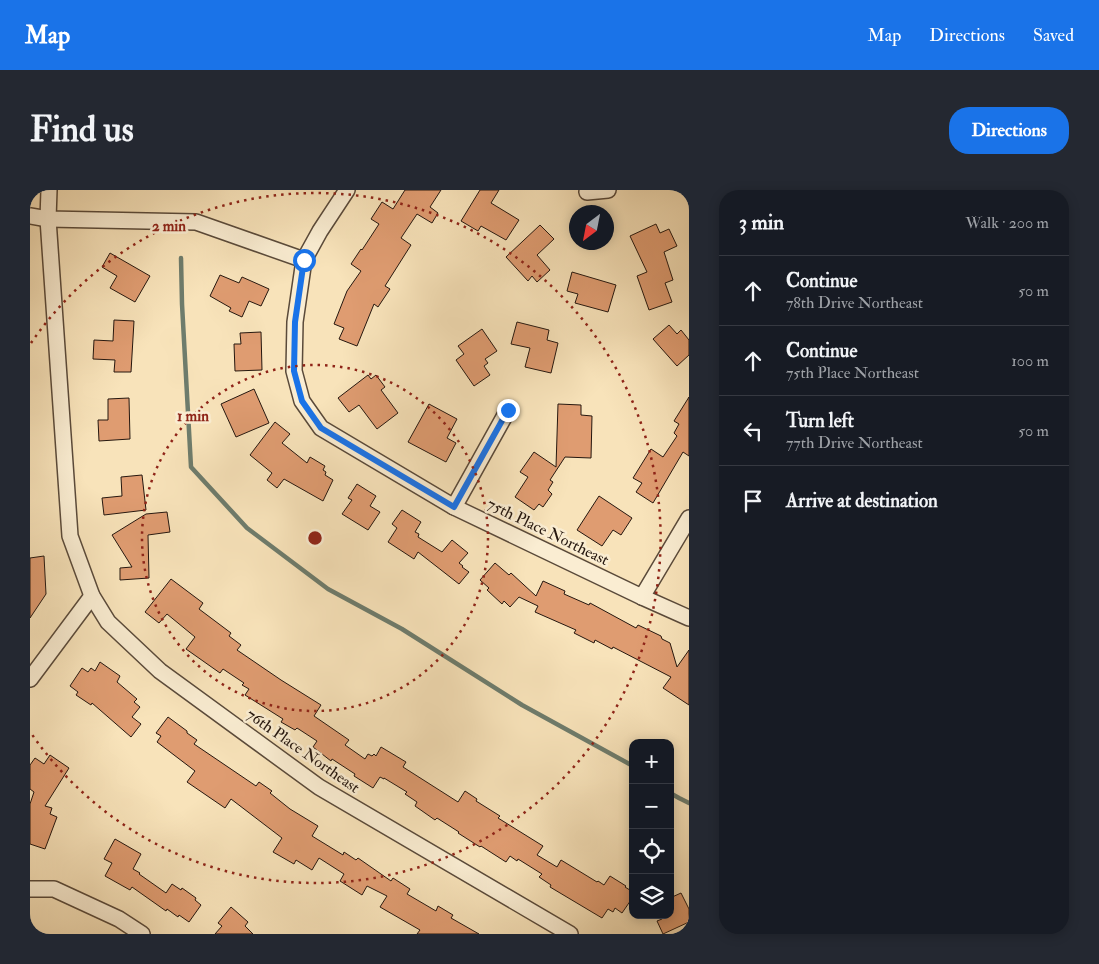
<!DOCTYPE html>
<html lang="en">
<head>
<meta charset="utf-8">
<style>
  :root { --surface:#171b24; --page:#242831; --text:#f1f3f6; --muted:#9ea1a6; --line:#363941; --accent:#1a73e8 }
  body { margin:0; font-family:"IM FELL Double Pica",serif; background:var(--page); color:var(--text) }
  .controls { position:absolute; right:15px; bottom:15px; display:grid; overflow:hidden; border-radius:10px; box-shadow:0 2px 12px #0003 }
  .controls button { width:45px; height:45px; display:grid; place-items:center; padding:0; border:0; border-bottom:1px solid var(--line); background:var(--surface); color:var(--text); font:25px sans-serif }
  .compass { position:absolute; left:539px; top:15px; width:45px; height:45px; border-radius:50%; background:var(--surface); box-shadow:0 2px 12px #0003; rotate:212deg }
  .stop { position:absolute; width:15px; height:15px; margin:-11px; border:4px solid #1a73e8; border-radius:50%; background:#fff }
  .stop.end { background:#1a73e8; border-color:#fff; box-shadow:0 1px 5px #0008 }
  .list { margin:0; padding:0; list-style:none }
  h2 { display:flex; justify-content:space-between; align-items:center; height:65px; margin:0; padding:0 20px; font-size:21px }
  h2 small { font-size:16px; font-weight:400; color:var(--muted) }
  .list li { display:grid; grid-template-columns:32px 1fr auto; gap:15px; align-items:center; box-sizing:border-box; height:70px; padding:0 20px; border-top:1px solid var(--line) }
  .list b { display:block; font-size:19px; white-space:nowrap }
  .list p { margin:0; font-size:16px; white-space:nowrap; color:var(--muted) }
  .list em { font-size:16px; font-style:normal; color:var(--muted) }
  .icon { flex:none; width:28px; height:28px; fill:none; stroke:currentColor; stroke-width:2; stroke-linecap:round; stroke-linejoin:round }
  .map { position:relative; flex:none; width:659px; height:744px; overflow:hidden; border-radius:20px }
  header { display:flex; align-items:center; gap:30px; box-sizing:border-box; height:70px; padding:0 25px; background:var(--accent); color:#fff }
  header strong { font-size:24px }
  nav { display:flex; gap:28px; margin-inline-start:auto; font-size:18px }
  .intro { display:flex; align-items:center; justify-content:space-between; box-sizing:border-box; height:120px; padding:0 30px }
  h1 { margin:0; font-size:35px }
  .button { padding:12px 22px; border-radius:20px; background:var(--accent); color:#fff; font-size:18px; font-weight:700 }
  main { display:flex; gap:30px; padding:0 30px }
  aside { flex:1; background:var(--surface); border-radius:20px; box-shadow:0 2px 12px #0003 }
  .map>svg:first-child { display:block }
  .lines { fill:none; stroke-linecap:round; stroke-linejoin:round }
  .stream { stroke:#6e7c6c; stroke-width:4.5 }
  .building { fill:#df9c71; stroke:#25170f }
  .minor-casing { stroke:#5a4a3a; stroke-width:18 }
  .minor { stroke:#faedd2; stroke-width:15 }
  .route { stroke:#1a73e8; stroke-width:6 }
  .ring { fill:none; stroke:#8f2418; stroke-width:2.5; stroke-dasharray:2.5 5 }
  .labels { text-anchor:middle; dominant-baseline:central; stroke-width:5; stroke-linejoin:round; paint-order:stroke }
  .street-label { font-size:16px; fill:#25170f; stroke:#faedd2 }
  .centre { fill:#8f2418; stroke:#faedd2; stroke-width:2.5 }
  .ring-label { font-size:15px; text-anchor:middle; font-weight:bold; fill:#8f2418; stroke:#faedd2; stroke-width:5; stroke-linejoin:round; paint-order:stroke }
</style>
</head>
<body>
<header>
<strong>Map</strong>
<nav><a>Map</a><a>Directions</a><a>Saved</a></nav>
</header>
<div class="intro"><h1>Find us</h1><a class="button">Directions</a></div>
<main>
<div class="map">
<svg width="659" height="744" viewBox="0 0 659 744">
  <rect width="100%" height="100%" fill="#f8e3ba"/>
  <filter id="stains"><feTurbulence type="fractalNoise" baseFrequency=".004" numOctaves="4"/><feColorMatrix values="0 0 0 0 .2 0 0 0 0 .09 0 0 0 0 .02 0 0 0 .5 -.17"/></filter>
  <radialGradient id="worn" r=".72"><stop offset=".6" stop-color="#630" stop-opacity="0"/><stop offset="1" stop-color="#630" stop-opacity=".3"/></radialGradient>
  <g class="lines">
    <g class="stream">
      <polyline points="151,68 152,114 161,277 217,338 298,399 372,439 492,515 603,576"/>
      <polyline points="640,603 649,608 659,613"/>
    </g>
  </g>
  <g class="building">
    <polygon points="375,0 411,0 400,17 408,23 402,33 387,24 371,48 381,55 355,96 360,99 348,117 344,114 327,156 309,149 314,138 304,134 317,101 331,81 321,74 331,59 332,60 349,34 341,29 352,12 363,19"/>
    <polygon points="450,0 469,0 461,13 489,30 476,50 451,36 448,41 431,31"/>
    <polygon points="626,34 630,43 639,39 647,56 634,62 643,90 635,93 642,112 619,120 607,86 617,82 600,46"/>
    <polygon points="510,35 524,49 507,65 520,80 507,92 502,86 498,91 476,67"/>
    <polygon points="80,63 120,86 105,112 80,98 87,86 72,77"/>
    <polygon points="542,82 586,95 578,122 545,113 548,104 537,101"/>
    <polygon points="190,85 209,93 212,87 239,99 231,116 219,111 212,127 199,121 201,118 180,106"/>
    <polygon points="84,130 104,131 101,182 84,182 85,170 63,169 64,150 83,151"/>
    <polygon points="487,132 519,140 517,150 528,153 521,183 495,177 500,158 481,154"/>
    <polygon points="639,135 647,144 651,140 659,150 659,165 647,176 623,149"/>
    <polygon points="452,139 467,161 455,169 458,173 454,176 460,185 444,196 426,170 434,164 428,156"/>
    <polygon points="231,142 232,180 205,181 204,154 211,154 210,143"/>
    <polygon points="338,185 341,189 346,185 355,197 351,200 368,223 347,239 329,215 319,222 308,208"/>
    <polygon points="224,199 239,233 206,247 191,214"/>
    <polygon points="659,207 659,266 653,262 623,313 606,302 612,293 603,288 621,259 633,267 647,246 644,243 649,234 644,231"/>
    <polygon points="99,208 100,249 69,251 68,230 78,230 78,209"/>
    <polygon points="399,214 427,229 417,248 426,253 416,272 378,252"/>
    <polygon points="528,214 551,215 551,225 562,226 561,268 535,267 520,290 523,292 518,300 522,304 513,317 509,314 504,320 485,307 498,287 490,282 504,262 526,277"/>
    <polygon points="245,232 260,244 252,253 277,273 280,267 295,276 293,280 296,282 295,285 303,290 293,311 254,289 247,298 237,290 242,283 220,265"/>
    <polygon points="112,285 116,320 74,325 72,308 92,306 91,287"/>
    <polygon points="327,294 346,306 340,316 350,322 338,340 312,324 322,310 318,308"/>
    <polygon points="569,306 602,328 591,345 583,340 572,356 547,340"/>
    <polygon points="372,320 391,332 385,342 389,344 388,347 412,362 422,350 438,363 429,373 433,376 432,377 439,382 429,394 388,362 384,369 358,352 367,338 362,334"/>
    <polygon points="137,322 140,342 118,345 119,388 90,390 90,378 102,377 82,345 116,324"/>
    <polygon points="14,366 16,404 0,428 0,368"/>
    <polygon points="465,373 479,385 481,383 506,406 513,391 535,401 534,404 559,415 560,413 606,438 608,435 631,446 632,449 640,453 647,477 659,460 659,515 633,498 641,487 583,457 582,459 565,450 564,453 544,443 546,440 505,422 508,416 489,407 480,417 474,411 472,414 457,400 459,398 450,390"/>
    <polygon points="141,389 173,413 169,419 201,443 199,446 211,455 207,460 251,490 291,515 284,526 319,550 315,555 335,569 338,564 342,566 344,564 346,566 351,557 376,572 373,577 428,612 435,601 447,609 446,611 470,626 468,628 513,656 507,665 527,677 531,670 567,692 568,691 574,695 580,686 596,696 595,697 603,702 603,707 592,723 585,718 583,722 578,719 572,728 520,697 521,695 509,687 512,684 488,669 487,671 480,666 476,672 451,656 450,657 428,643 429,642 407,628 405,630 385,616 387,612 375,604 377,602 354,588 354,589 350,587 343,598 324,586 325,584 302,569 301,571 283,557 287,551 267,538 265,540 251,532 253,529 215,505 219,499 212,495 214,493 193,479 190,483 156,459 165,447 137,424 129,433 115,422"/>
    <polygon points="70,472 90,486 87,492 107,509 104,512 110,517 102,527 111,534 101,547 62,513 61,515 46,505 48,502 40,496 52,478 58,482 61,478 65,481"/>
    <polygon points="138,527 157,541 157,543 167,550 164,554 226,596 229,592 242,601 240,603 260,619 288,636 282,646 313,665 314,662 326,670 328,668 361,691 363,688 380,699 377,704 406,721 408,716 423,725 421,728 449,744 387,744 390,740 350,717 357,706 337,696 332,705 310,691 314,684 289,668 282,680 266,670 264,674 243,662 252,648 201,609 195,618 157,592 165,581 127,552 131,546 126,543"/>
    <polygon points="20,565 39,578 15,616 22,618 20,624 27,627 15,659 0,654 0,614 4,602 0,599 0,575 5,568 14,574"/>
    <polygon points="85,649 111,664 103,679 110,683 109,684 136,703 142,694 151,700 152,698 166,708 165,710 171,715 159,732 149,725 148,727 137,719 136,721 102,697 100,700 75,686 82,673 74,669"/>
    <polygon points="651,703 659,719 659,732 633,744 627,731 632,729 630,725 640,725 640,708"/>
    <polygon points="201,717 218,732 215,736 223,744 185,744 192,736 188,733"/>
  </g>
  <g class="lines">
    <defs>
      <g id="minor">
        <polyline points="19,0 18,29 40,346 62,406 78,432 130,481 289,597 540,744"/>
        <polyline points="317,0 290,41 274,70 265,132 264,181 272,211 291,238 424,317 612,407 659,428"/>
        <polyline points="557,2 578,0"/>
        <polyline points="0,26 18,29 166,32 274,70"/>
        <polyline points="424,317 478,220"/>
        <polyline points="612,407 659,328"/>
        <polyline points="0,489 62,406"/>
        <polyline points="0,699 24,699 89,729 112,744"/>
      </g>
    </defs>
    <use href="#minor" class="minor-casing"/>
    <use href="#minor" class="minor"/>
  </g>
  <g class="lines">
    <polyline class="route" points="274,70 265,132 264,181 272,211 291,238 424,317 478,220"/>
  </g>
  <g class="ring">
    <circle cx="285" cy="348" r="173"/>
    <path d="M1 153A345 345 0 1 1 1 543"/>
  </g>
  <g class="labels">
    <g class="street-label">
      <text transform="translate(518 342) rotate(26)">75th Place Northeast</text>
      <text transform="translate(273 561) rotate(35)">76th Place Northeast</text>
    </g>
  </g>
  <circle cx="285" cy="348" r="8" class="centre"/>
  <g class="ring-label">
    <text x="139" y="41">2 min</text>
    <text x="163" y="231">1 min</text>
  </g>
  <rect width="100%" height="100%" filter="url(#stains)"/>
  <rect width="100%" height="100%" fill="url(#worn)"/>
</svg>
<div class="controls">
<button>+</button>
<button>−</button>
<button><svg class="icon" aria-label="locate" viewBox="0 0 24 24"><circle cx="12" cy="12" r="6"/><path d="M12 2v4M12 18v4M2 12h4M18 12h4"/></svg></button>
<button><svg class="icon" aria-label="layers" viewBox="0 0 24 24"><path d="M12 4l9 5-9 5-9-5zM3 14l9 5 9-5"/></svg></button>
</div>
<svg class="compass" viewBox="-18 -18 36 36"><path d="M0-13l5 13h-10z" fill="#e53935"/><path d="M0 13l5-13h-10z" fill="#9ea1a6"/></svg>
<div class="stop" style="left:274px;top:70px"></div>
<div class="stop end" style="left:478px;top:220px"></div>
</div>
<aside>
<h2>3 min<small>Walk · 200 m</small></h2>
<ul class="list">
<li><svg class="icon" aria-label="ahead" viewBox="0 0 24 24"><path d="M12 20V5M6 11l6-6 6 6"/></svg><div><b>Continue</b><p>78th Drive Northeast</p></div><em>50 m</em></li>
<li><svg class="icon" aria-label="ahead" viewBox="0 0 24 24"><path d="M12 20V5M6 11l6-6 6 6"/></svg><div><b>Continue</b><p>75th Place Northeast</p></div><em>100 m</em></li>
<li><svg class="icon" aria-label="left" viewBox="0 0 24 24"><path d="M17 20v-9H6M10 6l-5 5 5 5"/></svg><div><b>Turn left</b><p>77th Drive Northeast</p></div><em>50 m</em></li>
<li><svg class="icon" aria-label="arrive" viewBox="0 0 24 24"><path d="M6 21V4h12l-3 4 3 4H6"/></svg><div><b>Arrive at destination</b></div></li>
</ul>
</aside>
</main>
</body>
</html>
